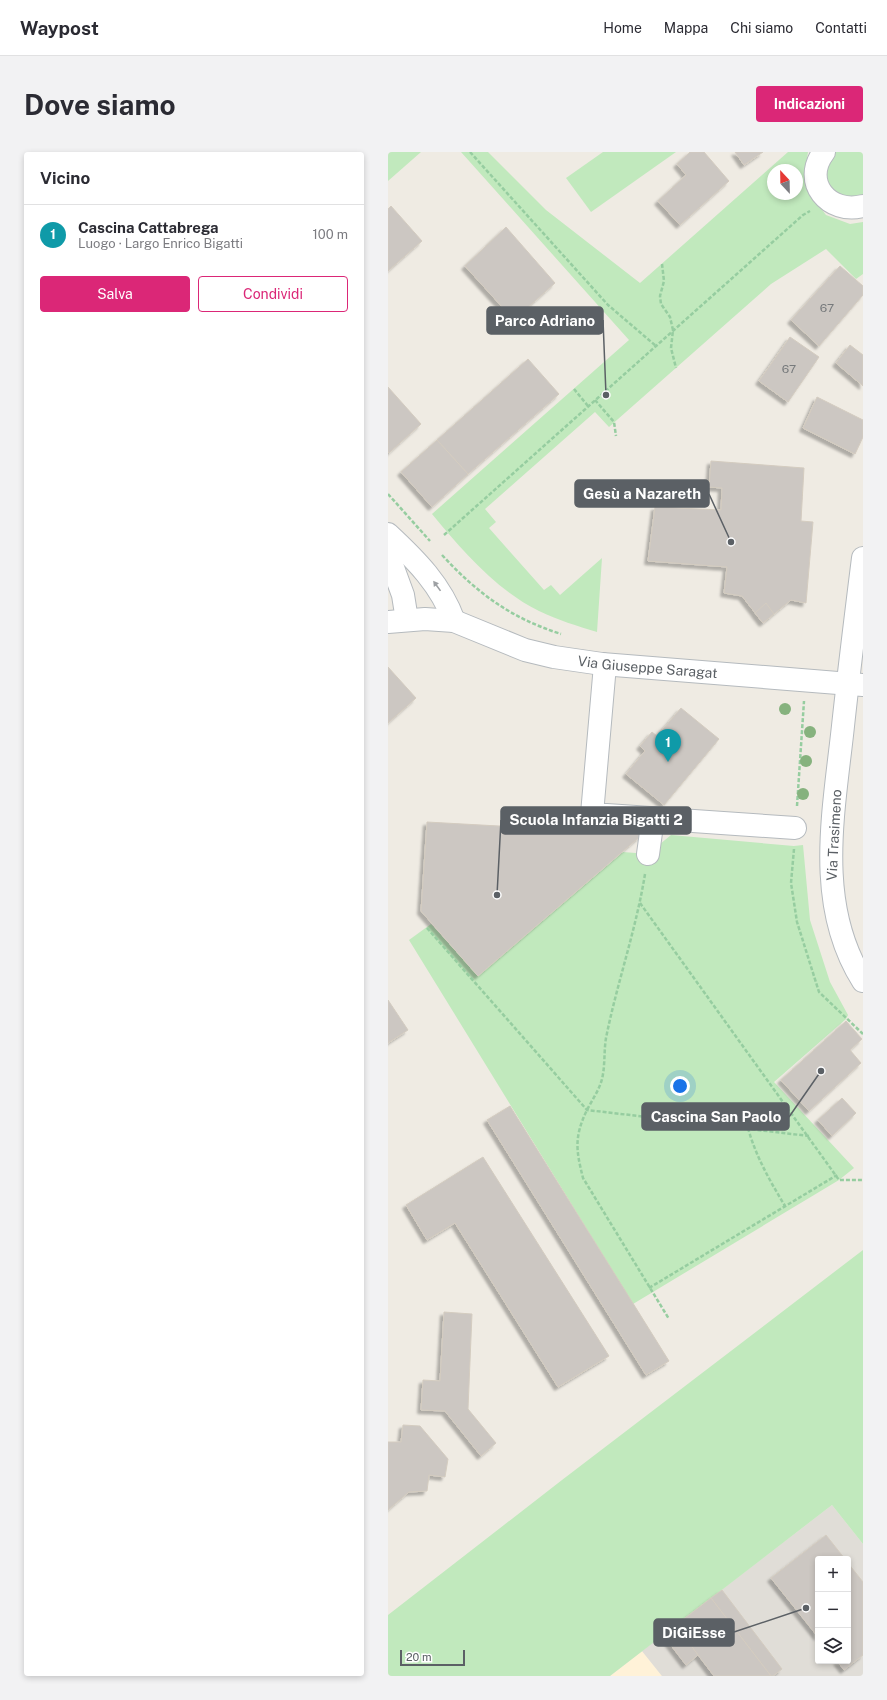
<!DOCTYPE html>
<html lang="it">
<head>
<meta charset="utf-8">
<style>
  :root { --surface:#fff; --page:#f2f2f3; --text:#2b2b33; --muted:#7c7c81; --line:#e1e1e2; --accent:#db2777 }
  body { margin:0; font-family:"Public Sans",sans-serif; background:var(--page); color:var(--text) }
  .controls { position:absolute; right:12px; bottom:12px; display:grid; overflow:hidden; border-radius:4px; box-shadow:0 2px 6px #0003 }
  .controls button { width:36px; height:36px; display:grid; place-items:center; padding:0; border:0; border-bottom:1px solid var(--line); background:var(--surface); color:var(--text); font:20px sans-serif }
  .compass { position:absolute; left:379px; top:12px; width:36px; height:36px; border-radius:50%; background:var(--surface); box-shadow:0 2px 6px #0003; rotate:338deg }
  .scale { position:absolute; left:12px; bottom:10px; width:65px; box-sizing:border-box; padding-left:4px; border:2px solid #5b6065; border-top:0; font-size:11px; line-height:14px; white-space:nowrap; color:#5b6065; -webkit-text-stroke:3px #fff; paint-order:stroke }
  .you { position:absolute; left:292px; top:934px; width:14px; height:14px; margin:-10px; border:3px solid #fff; border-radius:50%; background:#1a73e8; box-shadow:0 0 0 6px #1a73e833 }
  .badge { display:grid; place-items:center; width:26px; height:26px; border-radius:50%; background:var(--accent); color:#fff; font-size:13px; font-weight:700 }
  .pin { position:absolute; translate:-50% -33px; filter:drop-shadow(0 1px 2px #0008) }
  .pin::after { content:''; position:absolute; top:21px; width:14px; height:12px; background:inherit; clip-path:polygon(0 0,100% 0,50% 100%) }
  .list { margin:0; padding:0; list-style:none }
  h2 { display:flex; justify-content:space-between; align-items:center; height:52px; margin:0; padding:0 16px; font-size:17px }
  h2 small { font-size:13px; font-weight:400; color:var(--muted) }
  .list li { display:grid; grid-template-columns:26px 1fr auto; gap:12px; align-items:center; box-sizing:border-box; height:60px; padding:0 16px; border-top:1px solid var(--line) }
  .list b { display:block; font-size:15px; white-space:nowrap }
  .list p { margin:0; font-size:13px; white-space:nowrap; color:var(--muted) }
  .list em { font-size:13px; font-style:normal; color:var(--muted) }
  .actions { display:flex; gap:8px; padding:12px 16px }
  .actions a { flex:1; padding:9px 0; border:1px solid var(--accent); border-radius:4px; text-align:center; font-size:14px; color:var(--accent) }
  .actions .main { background:var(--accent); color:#fff }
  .icon { flex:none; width:22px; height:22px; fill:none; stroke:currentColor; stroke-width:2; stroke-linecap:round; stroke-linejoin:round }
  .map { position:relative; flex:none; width:475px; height:1524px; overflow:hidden; border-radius:4px }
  header { display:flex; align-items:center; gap:24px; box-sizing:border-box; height:56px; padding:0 20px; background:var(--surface); border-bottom:1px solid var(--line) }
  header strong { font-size:19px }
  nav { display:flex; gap:22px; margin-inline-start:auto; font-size:14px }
  .intro { display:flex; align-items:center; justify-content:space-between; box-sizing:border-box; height:96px; padding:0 24px }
  h1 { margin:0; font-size:28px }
  .button { padding:10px 18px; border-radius:4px; background:var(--accent); color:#fff; font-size:14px; font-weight:700 }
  main { display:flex; gap:24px; padding:0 24px }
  aside { flex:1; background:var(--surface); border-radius:4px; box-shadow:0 2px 6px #0003 }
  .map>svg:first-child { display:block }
  .commercial { fill:#fff2d8 }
  .industrial { fill:#e0ddd7; fill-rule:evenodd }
  .green { fill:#c1e9bd; fill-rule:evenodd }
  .building { fill:#ccc7c2; stroke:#d4ccc0; filter:url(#shadow) }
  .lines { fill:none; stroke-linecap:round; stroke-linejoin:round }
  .minor-casing { stroke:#b5babe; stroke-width:24 }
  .path { stroke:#96cda0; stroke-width:2.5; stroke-dasharray:4 2; stroke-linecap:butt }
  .minor { stroke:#fff; stroke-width:22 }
  .tree { fill:#86b27e }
  .oneway { fill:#9da0a3 }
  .labels { text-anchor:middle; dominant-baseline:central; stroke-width:3.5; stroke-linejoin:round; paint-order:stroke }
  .number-label { font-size:12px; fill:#777a7c }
  .street-label { font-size:14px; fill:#5b6065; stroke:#fff }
  .leader { fill:none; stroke:#5b6065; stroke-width:1.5 }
  .callout-dot { fill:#5b6065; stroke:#fff; stroke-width:1.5 }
  .callout { fill:#5b6065; stroke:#5b6065; stroke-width:1.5 }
  .callout-label { font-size:15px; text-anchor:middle; font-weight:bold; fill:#fff }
</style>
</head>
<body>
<header>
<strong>Waypost</strong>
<nav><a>Home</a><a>Mappa</a><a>Chi siamo</a><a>Contatti</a></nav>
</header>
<div class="intro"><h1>Dove siamo</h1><a class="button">Indicazioni</a></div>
<main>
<aside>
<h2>Vicino<small></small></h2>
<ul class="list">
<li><span class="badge" style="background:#0f9aa8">1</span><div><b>Cascina Cattabrega</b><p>Luogo · Largo Enrico Bigatti</p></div><em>100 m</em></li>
</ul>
<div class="actions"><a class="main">Salva</a><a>Condividi</a></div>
</aside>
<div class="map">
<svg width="475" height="1524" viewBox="0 0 475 1524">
  <defs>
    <filter id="shadow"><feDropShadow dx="-3.5" dy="3.5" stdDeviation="1" flood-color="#0004"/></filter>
  </defs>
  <rect width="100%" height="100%" fill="#efebe3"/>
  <polygon class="commercial" points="254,1499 274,1524 222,1524"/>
  <path class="industrial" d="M444 1353 475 1392V1524H274L254 1499ZM430 1407H460V1509H430Z"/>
  <g class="green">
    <polygon points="0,0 33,0 0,29"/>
    <path d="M73 0H100L158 58 252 131 400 0H420L416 25 424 45 432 55 438 63 462 72 475 70V122L468 127 438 97 383 132 221 275 207 260 97 357 108 370 101 376 156 438 163 433 172 443 214 406 209 480C189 474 170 468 151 459 108 438 74 398 44 362L241 188ZM385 18H409V42H385Z"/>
    <polygon points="215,0 288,0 203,60 178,26"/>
    <polygon points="444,0 475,0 475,47 441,41 435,15"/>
    <polygon points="283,683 406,694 415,693 422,768 442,830 460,863 458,867 386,930 466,1016 451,1028 245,1152 21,788 43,772 90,824 235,700 260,702"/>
    <polygon points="475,1098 475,1392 444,1353 222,1524 0,1524 0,1463 174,1328"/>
  </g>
  <g class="building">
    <polygon points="302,0 316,0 341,29 292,73 270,49 298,23 289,12"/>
    <polygon points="347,0 375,0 356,13"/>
    <polygon points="3,54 34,89 0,119 0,57"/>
    <polygon points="118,75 167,131 126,168 77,114"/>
    <polygon points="452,114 475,134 475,143 431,194 403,168"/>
    <polygon points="402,185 431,205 400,250 371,229"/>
    <polygon points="462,193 475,203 475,234 448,211"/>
    <polygon points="140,207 171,242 80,322 49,288"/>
    <polygon points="0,235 33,272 1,301 0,300"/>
    <polygon points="429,245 475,268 475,285 467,302 415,276"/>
    <polygon points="49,288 80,322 44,355 13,320"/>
    <polygon points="323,309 416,316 413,369 425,370 418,451 403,448 375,471 354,444 336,441 339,415 260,409 267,355 333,358 334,336 321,335"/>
    <polygon points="378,451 386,462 375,471 367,461"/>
    <polygon points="0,515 28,546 0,571"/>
    <polygon points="293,556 331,587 276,653 238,622 257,599 252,594 264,580 269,584"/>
    <polygon points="39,670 255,682 90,824 33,759"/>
    <polygon points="0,848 20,878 0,891"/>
    <polygon points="458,869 474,887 462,898 473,911 421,959 393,928"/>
    <polygon points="454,946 468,961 444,984 430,968"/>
    <polygon points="122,954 281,1209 258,1223 99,968"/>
    <polygon points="95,1005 221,1204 170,1235 67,1071 39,1088 18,1053"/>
    <polygon points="56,1160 84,1162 80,1257 108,1291 93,1304 57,1259 33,1258 35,1228 52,1229"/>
    <polygon points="15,1273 32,1274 60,1307 57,1325 41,1323 39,1339 21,1340 0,1358 0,1290 13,1290"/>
    <polygon points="438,1383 457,1407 430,1407 430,1485 383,1426"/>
    <polygon points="460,1411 475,1430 475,1503 456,1518 449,1509 460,1509"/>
    <polygon points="334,1438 394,1517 385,1524 383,1524 323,1446"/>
    <polygon points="323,1446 383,1524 326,1524 310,1503 288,1473"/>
    <polygon points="288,1473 310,1503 298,1513 275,1483"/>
  </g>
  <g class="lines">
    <defs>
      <g id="minor">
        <path d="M436 0C413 30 441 63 475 54"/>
        <path d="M0 382C28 408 53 433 66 469"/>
        <polyline points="0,402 15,443 19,468"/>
        <path d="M475 406C468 462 461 518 455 574 446 659 426 752 475 829"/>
        <path id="s1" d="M0 470 37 467 66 469 137 498 166 505 214 512 475 533"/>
        <polyline points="214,512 217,513 204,662 407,676"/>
        <polyline points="260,702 265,666"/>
      </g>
    </defs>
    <use href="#minor" class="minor-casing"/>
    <g class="path">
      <polyline points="82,0 220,153 268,194"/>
      <polyline points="274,112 276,129 272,144 273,152 282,165 285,178 283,196 288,216"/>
      <polyline points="186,237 200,254"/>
      <polyline points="207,248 226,270 228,284"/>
      <polyline points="0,342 42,389"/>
      <polyline points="56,383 415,63 422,59"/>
      <path d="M54 403C90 442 123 466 173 482"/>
      <polyline points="409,654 416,549"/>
      <polyline points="406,697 403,731 409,770 431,840 475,882"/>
      <path d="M257 722C248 778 229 831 218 886 216 898 217 910 215 922 213 936 205 946 199 958 186 985 188 998 195 1026L281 1167"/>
      <polyline points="252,751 451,1028 475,1028"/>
      <polyline points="39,776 199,958 421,984"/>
      <path d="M360 976C368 1005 382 1029 397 1054"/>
      <polyline points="261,1136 449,1023"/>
    </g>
    <use href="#minor" class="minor"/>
  </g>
  <g class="tree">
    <circle cx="397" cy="557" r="6"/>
    <circle cx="422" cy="580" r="6"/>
    <circle cx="418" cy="609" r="6"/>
    <circle cx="415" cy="642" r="6"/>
  </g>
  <defs><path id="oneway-solid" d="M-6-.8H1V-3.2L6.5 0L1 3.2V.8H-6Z"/></defs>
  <use class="oneway" href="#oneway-solid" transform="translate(49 434) rotate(-126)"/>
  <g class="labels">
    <g class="number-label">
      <text x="439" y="156">67</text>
      <text x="401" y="217">67</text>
    </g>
    <g class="street-label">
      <text stroke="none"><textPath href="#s1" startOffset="267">Via Giuseppe Saragat</textPath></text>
      <text transform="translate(446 683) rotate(-87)">Via Trasimeno</text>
    </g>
  </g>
  <path class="leader" d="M218 243L215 168M343 390L321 342M109 743L113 668M433 919L401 965M418 1456L346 1480"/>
  <g class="callout-dot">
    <circle cx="218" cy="243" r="4"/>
    <circle cx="343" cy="390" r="4"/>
    <circle cx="109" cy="743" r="4"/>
    <circle cx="433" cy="919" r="4"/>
    <circle cx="418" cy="1456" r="4"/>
  </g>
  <g class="callout">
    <rect x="99" y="155" width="116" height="27" rx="4"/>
    <rect x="187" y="328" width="134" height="27" rx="4"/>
    <rect x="113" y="655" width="190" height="27" rx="4"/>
    <rect x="254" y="951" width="147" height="27" rx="4"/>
    <rect x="266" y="1467" width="80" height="27" rx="4"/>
  </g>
  <g class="callout-label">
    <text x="157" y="174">Parco Adriano</text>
    <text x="254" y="347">Gesù a Nazareth</text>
    <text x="208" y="673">Scuola Infanzia Bigatti 2</text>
    <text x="328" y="970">Cascina San Paolo</text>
    <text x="306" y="1486">DiGiEsse</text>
  </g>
</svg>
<div class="controls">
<button>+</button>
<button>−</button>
<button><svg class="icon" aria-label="layers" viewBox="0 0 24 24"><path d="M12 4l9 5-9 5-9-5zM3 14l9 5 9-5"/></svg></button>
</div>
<svg class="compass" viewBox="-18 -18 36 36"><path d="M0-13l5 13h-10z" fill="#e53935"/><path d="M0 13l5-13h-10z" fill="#7c7c81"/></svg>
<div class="scale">20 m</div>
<div class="you"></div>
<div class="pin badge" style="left:280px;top:610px;background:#0f9aa8">1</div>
</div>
</main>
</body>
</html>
